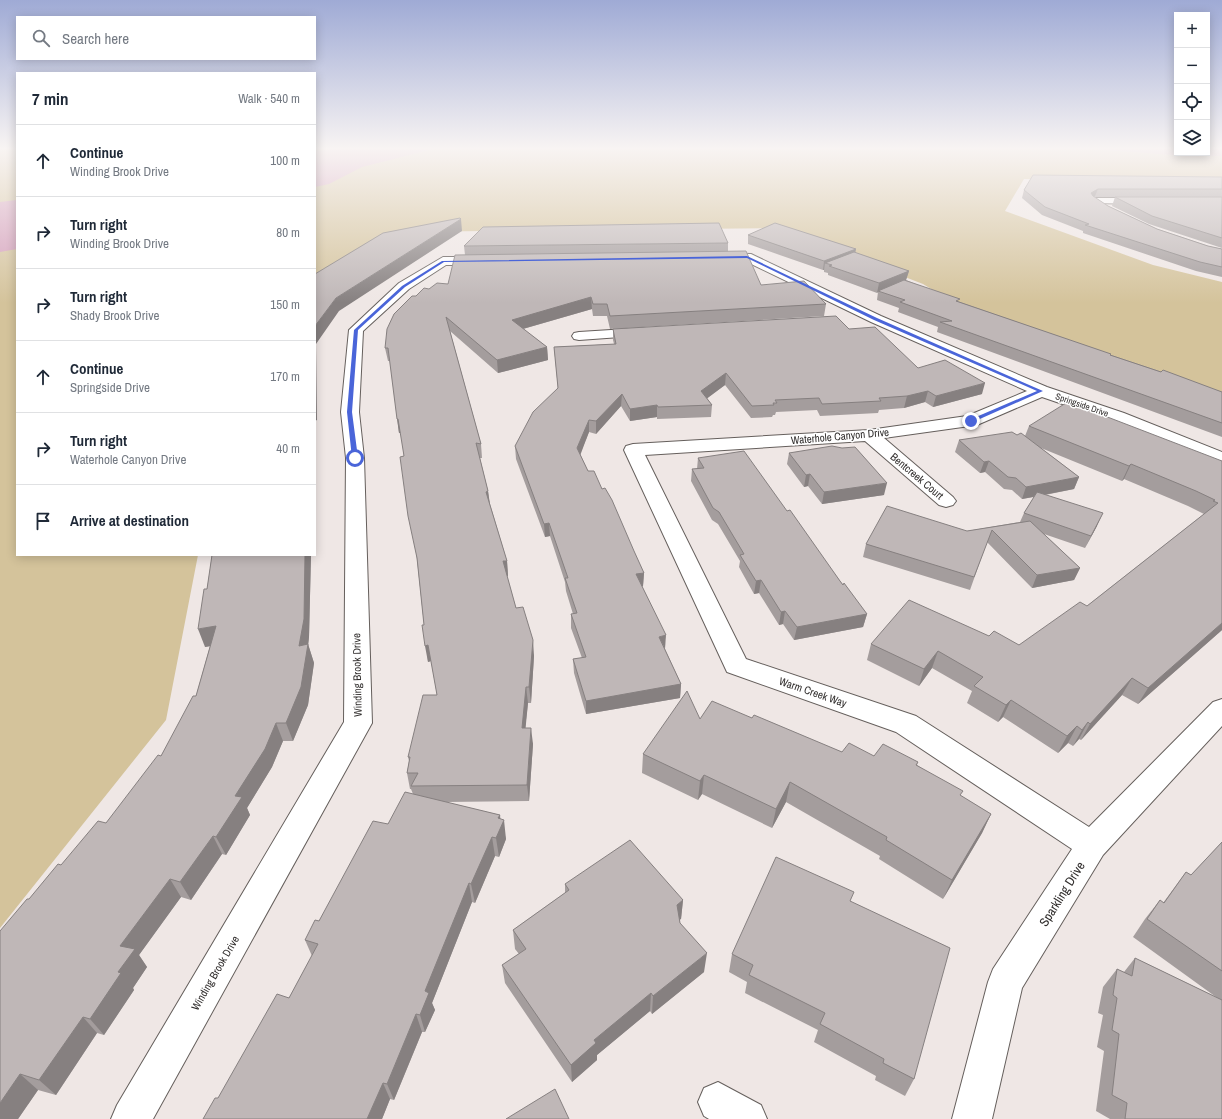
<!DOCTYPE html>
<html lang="en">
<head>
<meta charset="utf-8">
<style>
  :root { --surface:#fff; --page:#f6f6f7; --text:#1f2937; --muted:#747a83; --line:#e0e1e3 }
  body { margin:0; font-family:"Archivo Narrow",sans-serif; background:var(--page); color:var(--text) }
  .controls { position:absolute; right:12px; top:12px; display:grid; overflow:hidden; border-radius:0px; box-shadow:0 2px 10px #0003 }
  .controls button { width:36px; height:36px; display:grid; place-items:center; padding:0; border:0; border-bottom:1px solid var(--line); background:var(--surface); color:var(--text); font:20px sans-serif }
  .stop { position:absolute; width:12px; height:12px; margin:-9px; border:3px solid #4a65d9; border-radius:50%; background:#fff }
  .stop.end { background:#4a65d9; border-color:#fff; box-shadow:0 1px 4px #0008 }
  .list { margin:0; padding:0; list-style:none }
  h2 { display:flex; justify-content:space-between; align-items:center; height:52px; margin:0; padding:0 16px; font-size:17px }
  h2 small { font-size:13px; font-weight:400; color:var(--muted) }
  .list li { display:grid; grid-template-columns:26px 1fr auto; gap:12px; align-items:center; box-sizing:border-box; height:72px; padding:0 16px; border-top:1px solid var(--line) }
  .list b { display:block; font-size:15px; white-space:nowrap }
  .list p { margin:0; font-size:13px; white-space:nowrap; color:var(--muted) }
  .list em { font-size:13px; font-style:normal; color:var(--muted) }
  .icon { flex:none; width:22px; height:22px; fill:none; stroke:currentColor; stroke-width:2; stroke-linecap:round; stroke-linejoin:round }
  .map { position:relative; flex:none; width:1222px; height:1119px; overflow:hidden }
  .search { position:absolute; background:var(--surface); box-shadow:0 2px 10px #0003; left:16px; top:16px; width:300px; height:44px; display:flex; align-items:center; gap:10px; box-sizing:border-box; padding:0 14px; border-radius:0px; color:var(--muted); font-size:15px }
  .panel { position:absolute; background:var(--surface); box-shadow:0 2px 10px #0003; left:16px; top:72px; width:300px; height:484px; border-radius:0px }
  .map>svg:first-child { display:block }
  .green { fill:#d4c39b }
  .water { fill:#d39cb9 }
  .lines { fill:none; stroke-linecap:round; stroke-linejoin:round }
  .minor-casing { stroke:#655f5c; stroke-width:2 }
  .minor { fill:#fff; fill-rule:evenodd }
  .wall { fill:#a49d9d }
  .shaded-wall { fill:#868080 }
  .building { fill:#bfb7b7; stroke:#868080 }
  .route { fill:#4a65d9 }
  .labels { text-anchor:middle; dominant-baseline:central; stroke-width:3; stroke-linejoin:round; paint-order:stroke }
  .far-street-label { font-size:9px; fill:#302d2c; stroke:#fff }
  .street-label { font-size:11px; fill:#302d2c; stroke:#fff }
  .near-street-label { font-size:13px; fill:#302d2c; stroke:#fff }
</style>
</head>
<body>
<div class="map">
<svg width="1222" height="1119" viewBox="0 0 1222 1119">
  <rect width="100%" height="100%" fill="#efe7e5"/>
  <g class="green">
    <polygon points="0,147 17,147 17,555 198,555 166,720 0,928"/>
    <polygon points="315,147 1177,147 1177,153 1207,153 1207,147 1222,147 1222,181 1024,179 1005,211 1153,265 1222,282 1222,398 959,306 923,284 778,228 397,232 315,283"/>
  </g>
  <g class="water">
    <polygon points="350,147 441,147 362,167 329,184 315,187 315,151"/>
    <polygon points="1064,147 1177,147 1177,153 1207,153 1207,147 1222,147 1222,156 1186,156"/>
    <polygon points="17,200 17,249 0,252 0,202"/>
  </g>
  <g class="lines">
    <defs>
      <g id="minor">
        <polygon points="1095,198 1143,198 1148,201 1143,204 1091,203 1090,201"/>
        <polygon points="719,253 751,254 881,316 1047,387 1124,413 1222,452 1222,465 1112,421 1042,397 977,425 884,438 953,497 956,501 953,505 946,507 939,505 865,441 645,455 746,659 916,716 1089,827 1213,702 1222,699 1222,726 1103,855 1022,988 992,1119 952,1119 988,982 993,969 1072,849 896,732 727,672 624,450 626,446 633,444 869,430 967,416 1027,391 871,322 745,261 715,260 713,257 715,254"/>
        <polygon points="443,257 484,257 490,261 484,265 446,265 409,289 363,331 359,412 364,458 372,723 153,1119 111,1119 117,1105 344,722 346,458 341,412 349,330 399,283"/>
        <polygon points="643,328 648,329 650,332 648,335 579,340 574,339 572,336 574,333 579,332"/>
        <polygon points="718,1082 761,1105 767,1119 709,1119 704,1116 698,1102 704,1088"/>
      </g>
    </defs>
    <use href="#minor" class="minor-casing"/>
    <use href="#minor" class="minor"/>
  </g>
  <g class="wall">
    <polygon points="1222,177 1222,197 1094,197 1108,206 1157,229 1208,246 1222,249 1222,277 1196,271 1083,233 1083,231 1042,215 1022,198 1024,190"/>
    <polygon points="1115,197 1222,197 1222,248 1149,224 1112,206"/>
    <polygon points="748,235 856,249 855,253 909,271 906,280 960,302 1111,355 1222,392 1222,437 937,332 938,327 898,312 899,308 877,300 878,292 877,293 828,275 828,273 824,272 824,270 823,270 748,244"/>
    <polygon points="728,243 728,252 761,285 826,304 824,316 610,329 607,316 593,316 592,309 523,329 547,347 548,360 498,373 450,331 481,444 482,458 480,458 488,491 490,504 507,561 508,576 507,576 516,608 534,656 531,703 528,703 525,728 533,744 529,801 445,802 500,815 500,819 506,839 499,857 495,856 475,903 472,902 432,1003 435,1010 425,1032 422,1032 394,1100 390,1099 382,1119 203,1119 289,998 312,956 305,940 319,921 388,824 413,794 411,789 410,789 407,773 409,761 408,757 437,695 431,661 428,662 417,560 404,456 401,433 399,433 390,361 388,361 385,348 416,296 429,289 448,284 465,255 464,246"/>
    <polygon points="613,329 849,329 918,368 982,394 933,407 925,402 904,408 879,410 878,413 820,416 817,410 776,412 775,415 773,415 772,417 751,418 725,385 707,398 712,405 711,417 657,419 657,417 630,421 621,406 596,434 589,432 580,454 588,471 602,489 644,573 643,586 642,587 665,649 681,684 680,698 586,714 574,673 573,659 582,658 571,628 571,614 573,614 566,591 565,582 550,536 545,537 516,459 515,446 558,389 554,347 614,344 613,340"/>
    <polygon points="1029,426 1222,461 1222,630 1138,704 1122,695 1081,740 1079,739 1073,746 1068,743 1058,753 1003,717 998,722 967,703 972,691 932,668 919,686 867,660 871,644 989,636 1019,645 1087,606 1204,514 1188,506 1124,479 1122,481 1041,448 1079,477 1074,489 1045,495 1097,526 1085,548 1044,534 1080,568 1074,580 1032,588 987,542 970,590 863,557 866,544 967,531 1020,522 1024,513 1034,497 1022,499 1012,490 1004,489 985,472 980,473 955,452 959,440 1017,435 1025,436"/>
    <polygon points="789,453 884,495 822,504 808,486 804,487 787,464"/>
    <polygon points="698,458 787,511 840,581 867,614 863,627 794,640 783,624 779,625 759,593 754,594 739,567 740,561 718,524 712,520 691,481 692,469 697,469"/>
    <polygon points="212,555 311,555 309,637 308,644 314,663 308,705 293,741 283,741 272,767 247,808 250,815 226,855 222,854 191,900 181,897 139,955 147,967 133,988 134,990 104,1035 97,1033 56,1095 38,1090 18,1119 0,1119 29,899 61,865 106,823 161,756 196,696 210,646 205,647 207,589"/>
    <polygon points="752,718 842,752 918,762 917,765 961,796 991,814 982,833 943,899 879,859 880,856 786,802 772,828 702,794 698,800 642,773 643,754 700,719"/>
    <polygon points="1222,842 1222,1119 1110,1119 1096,1111 1104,1051 1097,1047 1103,1015 1098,1013 1103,987 1117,969 1124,972 1135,958 1216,997 1133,937 1145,919 1160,900 1163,903 1186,872 1191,875"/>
    <polygon points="565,884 683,900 681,919 680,919 680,923 704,972 652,1014 650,1011 597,1055 597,1060 572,1082 505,983 502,965 519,954 515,949 513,930 565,893"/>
    <polygon points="851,901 914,1079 905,1096 875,1080 876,1076 814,1042 818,1030 745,993 747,982 729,972 732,954"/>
  </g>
  <g class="shaded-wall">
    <polygon points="1098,189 1095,196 1089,201 1091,193"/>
    <polygon points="461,219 462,231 339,311 316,344 317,420 315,421 315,326 336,298"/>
    <polygon points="856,249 854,258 825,263 824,270 823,270 824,261"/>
    <polygon points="909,271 906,280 880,291 878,291 878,292 877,293 879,283"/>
    <polygon points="591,297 592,309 512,332 512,320"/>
    <polygon points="547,347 548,360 498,373 497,360"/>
    <polygon points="726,373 725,385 701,403 701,391"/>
    <polygon points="985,383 982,394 933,407 936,396"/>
    <polygon points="928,391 925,402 904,408 907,396"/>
    <polygon points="622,394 621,406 596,434 596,421"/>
    <polygon points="657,405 657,417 630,421 630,409"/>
    <polygon points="397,419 398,419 401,433 399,433"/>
    <polygon points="589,420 589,432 578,461 577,448"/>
    <polygon points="989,461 985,472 980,473 984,462"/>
    <polygon points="1131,464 1124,479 1122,481 1129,466"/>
    <polygon points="810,474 808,486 804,487 806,475"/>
    <polygon points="1079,477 1074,489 1022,499 1026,487"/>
    <polygon points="887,483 884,495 822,504 824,492"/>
    <polygon points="488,491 490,506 486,492"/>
    <polygon points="1103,513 1097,526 1085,548 1091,536"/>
    <polygon points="549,523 550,536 545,537 544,524"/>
    <polygon points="305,555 311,555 309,637 308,647 308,644 314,663 308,705 293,741 286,723 299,646"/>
    <polygon points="503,561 507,561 508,576 505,577"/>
    <polygon points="1080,568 1074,580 1032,588 1037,575"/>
    <polygon points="644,573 643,586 636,588 636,574"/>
    <polygon points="761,580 759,593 754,594 756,581"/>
    <polygon points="785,611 783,624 779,625 781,612"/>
    <polygon points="867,614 863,627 794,640 797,627"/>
    <polygon points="1222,623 1222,630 1138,704 1148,688"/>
    <polygon points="216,626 223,644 205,647 198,629"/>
    <polygon points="666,635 665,649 659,637"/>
    <polygon points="533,640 534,656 531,703 529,687"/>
    <polygon points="428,645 431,661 428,662 425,646"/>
    <polygon points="938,651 932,668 919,686 924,669"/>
    <polygon points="1132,678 1122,695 1081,740 1090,724"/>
    <polygon points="681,684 680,698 586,714 586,701"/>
    <polygon points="526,687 528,703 524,744 522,728"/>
    <polygon points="1011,700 1003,717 998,722 1006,705"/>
    <polygon points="1088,722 1079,739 1073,746 1082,730"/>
    <polygon points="276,723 283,741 272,767 247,808 250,815 226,855 216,837 235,796"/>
    <polygon points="1077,726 1068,743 1058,753 1067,736"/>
    <polygon points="531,728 533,744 529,801 527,785"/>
    <polygon points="704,775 702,794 698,800 700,781"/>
    <polygon points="790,782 786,802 772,828 776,809"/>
    <polygon points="991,814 982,833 943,899 952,880"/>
    <polygon points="500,815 501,825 504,820 506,839 499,857 496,838 498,818"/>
    <polygon points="213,836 222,854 191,900 180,882"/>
    <polygon points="492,837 495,856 475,903 471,884"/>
    <polygon points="170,879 181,897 139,955 147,967 133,988 134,990 104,1035 90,1019 120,946"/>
    <polygon points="469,883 472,902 432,1003 435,1010 425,1032 420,1015 425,991 427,986"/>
    <polygon points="683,900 681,919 675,923 677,905"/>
    <polygon points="707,953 704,972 652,1014 653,996"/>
    <polygon points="651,993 650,1011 597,1055 597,1060 572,1082 571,1065 594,1040"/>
    <polygon points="416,1014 422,1032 394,1100 387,1084"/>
    <polygon points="83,1017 97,1033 56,1095 39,1080"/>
    <polygon points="20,1074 38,1090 18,1119 0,1119 0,1103"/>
    <polygon points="383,1083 390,1099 382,1119 367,1119"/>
  </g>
  <g class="building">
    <polygon points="1033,175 1222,177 1222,189 1098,189 1091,193 1093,196 1108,206 1157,229 1208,246 1222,249 1222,267 1200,262 1085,225 1089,224 1045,207 1024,190"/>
    <polygon points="1115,197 1222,197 1222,238 1152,216"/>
    <polygon points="460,218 461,219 336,298 315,326 315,274 383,233"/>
    <polygon points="719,223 728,243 464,246 483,227"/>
    <polygon points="775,223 856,249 824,261 748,235"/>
    <polygon points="746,251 761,285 804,281 826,304 610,316 607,304 593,304 591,297 512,320 547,347 497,360 446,317 481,444 476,443 488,491 486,492 507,561 503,561 516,608 523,607 533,640 529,687 526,687 522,728 531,728 527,785 411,786 418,773 407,773 410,757 408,757 423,695 437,695 428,645 425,646 422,625 424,625 417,558 408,516 400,457 404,456 398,419 397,419 388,348 385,348 387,329 394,314 412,296 416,296 424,288 429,289 437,283 448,284 455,255"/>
    <polygon points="854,252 909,271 879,283 829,266 832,265 825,263"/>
    <polygon points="904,280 960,299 956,301 1111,354 1110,355 1161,372 1163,370 1222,392 1222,423 940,322 952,321 900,302 905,300 878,291"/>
    <polygon points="836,316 849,329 875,327 918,368 945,360 985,383 936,396 928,391 907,396 879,398 881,401 822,404 819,398 775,400 777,403 773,403 774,405 752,406 726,373 701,391 712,405 658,407 657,405 630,409 622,394 596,421 589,420 577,448 588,471 594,471 602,489 605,488 612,500 634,551 644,573 636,574 666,635 659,637 681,684 586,701 573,659 586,657 571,614 577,613 565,578 568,578 549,523 544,524 515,446 533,412 558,388 554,347 616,344 613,329"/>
    <polygon points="1066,403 1082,409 1084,408 1222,461 1222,623 1148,688 1132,678 1090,724 1088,722 1082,730 1077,726 1067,736 1011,700 1006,705 974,686 983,677 938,651 924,669 871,644 909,600 989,636 994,631 1019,645 1080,602 1087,606 1218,503 1213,501 1215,500 1196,491 1131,464 1129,466 1029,426"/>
    <polygon points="1012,432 1017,435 1021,433 1079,477 1026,487 1016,478 1008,477 989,461 984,462 959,440"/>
    <polygon points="832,446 842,448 855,447 887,483 824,492 810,474 806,475 789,453"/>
    <polygon points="744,451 787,511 790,510 840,581 843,585 844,583 867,614 797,627 785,611 781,612 761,580 756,581 740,555 744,554 719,512 713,508 692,469 704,468 698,458"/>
    <polygon points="1037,492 1103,513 1091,536 1024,513"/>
    <polygon points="887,506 967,531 1030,521 1080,568 1037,575 992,530 974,577 866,544"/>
    <polygon points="212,555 305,555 304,619 299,646 308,644 301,687 286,723 276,723 265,749 235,796 242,797 216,837 213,836 180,882 170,879 120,946 135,949 118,972 121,973 90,1019 83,1017 39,1080 20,1074 0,1103 0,931 27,899 29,899 58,864 61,865 98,821 106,823 158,755 161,756 193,696 196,696 216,626 198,629 204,589 207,589"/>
    <polygon points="687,691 700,719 712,701 752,718 754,715 842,752 849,743 874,756 883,744 918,762 916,765 963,791 960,795 991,814 952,880 886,840 887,837 790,782 776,809 704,775 700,781 643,754"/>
    <polygon points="405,792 500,815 498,818 504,820 496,838 492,837 471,884 469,883 427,986 425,991 429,993 420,1015 416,1014 387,1084 383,1083 367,1119 203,1119 215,1098 218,1098 277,994 289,998 318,944 305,940 315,920 319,921 373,821 388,824"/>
    <polygon points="630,840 683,900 677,905 680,923 707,953 653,996 651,993 594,1040 596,1043 571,1065 502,965 526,949 513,930 569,890 565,884"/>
    <polygon points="1222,842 1222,971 1147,919 1160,900 1164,903 1186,872 1191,875"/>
    <polygon points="776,857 854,892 850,901 950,948 914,1079 883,1063 884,1059 820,1024 825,1013 749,975 753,965 732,954"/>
    <polygon points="1135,958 1222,1000 1222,1119 1125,1119 1127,1103 1112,1095 1119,1034 1112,1030 1117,998 1113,995 1117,969 1132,976"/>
    <polygon points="555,1089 569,1119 506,1119"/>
  </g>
  <linearGradient id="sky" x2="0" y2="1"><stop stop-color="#9faad5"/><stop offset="0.49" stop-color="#f8f4f3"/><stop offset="1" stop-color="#f8f4f3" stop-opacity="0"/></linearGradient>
  <rect width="1222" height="303" fill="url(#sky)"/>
  <polygon class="route" points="747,256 877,318 1043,391 973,422 969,422 969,420 1037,391 874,320 747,258 444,262 405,287 358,330 352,412 358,458 355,460 352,458 347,412 354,330 402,286 442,261"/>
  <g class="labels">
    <g class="far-street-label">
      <text transform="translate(1082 405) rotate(19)">Springside Drive</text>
    </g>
    <g class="street-label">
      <text transform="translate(840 436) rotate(-5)">Waterhole Canyon Drive</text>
      <text transform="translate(917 476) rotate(40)">Bentcreek Court</text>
      <text transform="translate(357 675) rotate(-91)">Winding Brook Drive</text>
      <text transform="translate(813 692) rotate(19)">Warm Creek Way</text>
      <text transform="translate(215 973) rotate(-60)">Winding Brook Drive</text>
    </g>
    <g class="near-street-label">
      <text transform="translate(1062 894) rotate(-58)">Sparkling Drive</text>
    </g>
  </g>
</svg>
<div class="controls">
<button>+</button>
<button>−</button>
<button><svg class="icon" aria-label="locate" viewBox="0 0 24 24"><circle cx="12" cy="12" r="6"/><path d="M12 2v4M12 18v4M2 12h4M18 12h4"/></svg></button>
<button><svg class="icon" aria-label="layers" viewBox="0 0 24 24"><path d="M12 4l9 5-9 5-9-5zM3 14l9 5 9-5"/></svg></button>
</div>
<div class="stop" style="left:355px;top:458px"></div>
<div class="stop end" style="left:971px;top:421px"></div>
<div class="search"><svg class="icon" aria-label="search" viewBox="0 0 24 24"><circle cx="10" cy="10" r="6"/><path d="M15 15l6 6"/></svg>Search here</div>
<section class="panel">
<h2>7 min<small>Walk · 540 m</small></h2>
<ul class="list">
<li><svg class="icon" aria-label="ahead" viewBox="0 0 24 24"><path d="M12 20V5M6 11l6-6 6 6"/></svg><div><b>Continue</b><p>Winding Brook Drive</p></div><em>100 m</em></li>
<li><svg class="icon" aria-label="right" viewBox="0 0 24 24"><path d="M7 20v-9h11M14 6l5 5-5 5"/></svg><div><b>Turn right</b><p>Winding Brook Drive</p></div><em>80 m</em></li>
<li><svg class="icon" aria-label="right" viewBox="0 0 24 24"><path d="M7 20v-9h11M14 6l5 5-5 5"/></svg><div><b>Turn right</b><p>Shady Brook Drive</p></div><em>150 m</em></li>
<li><svg class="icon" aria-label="ahead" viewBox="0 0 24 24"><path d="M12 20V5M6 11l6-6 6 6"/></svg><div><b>Continue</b><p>Springside Drive</p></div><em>170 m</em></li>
<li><svg class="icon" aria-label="right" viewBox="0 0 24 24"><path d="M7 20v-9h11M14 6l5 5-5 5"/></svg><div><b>Turn right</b><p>Waterhole Canyon Drive</p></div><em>40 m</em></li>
<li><svg class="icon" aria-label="arrive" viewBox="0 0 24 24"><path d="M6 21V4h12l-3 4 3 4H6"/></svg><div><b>Arrive at destination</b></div></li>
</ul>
</section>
</div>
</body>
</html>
